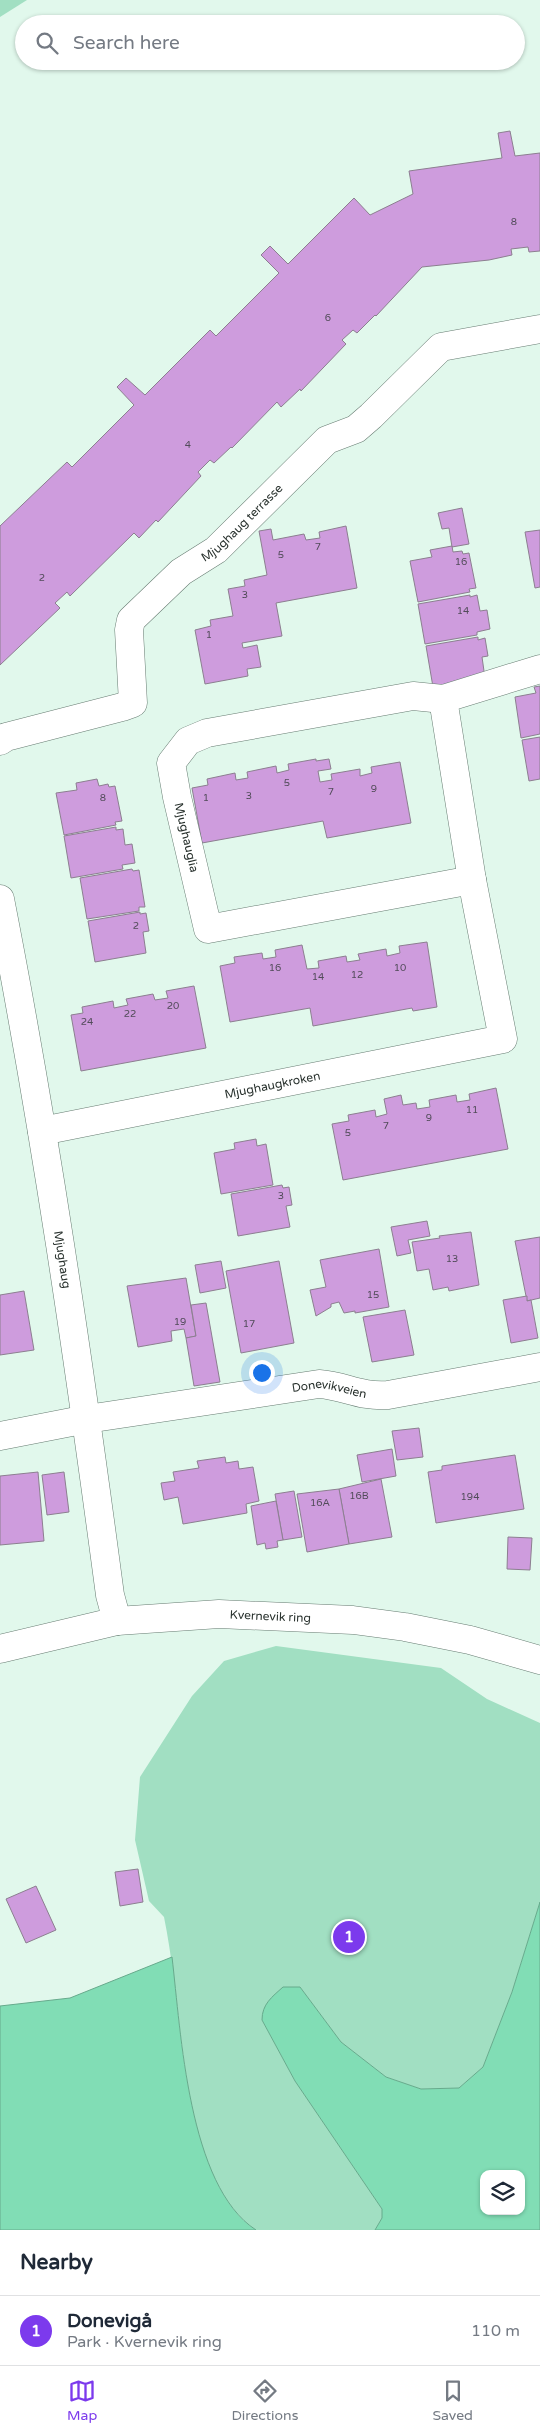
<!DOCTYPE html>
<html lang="en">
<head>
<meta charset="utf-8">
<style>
  :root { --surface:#fff; --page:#f2f2f3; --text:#1f2937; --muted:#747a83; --line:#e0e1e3; --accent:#7c3aed }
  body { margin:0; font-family:"Varela Round",sans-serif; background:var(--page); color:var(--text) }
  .controls { position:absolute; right:15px; bottom:15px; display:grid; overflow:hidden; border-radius:10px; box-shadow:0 1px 4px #0004 }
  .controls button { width:45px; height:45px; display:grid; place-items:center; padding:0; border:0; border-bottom:1px solid var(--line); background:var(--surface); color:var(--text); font:25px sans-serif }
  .you { position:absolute; left:261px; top:1372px; width:18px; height:18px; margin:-12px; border:4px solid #fff; border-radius:50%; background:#1a73e8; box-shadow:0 0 0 8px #1a73e833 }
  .badge { display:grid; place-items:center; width:32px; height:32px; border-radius:50%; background:var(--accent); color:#fff; font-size:16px; font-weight:700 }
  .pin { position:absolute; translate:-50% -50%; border:2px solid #fff; box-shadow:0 1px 5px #0006 }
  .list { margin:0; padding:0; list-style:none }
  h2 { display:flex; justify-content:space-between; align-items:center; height:65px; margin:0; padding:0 20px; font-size:21px }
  h2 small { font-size:16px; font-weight:400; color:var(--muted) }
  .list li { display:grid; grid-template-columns:32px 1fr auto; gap:15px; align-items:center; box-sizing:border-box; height:70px; padding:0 20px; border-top:1px solid var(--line) }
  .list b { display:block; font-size:19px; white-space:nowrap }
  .list p { margin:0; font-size:16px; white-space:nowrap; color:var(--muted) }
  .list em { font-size:16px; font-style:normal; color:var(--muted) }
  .icon { flex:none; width:28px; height:28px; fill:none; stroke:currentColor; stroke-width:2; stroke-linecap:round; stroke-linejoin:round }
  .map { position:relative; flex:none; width:540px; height:2230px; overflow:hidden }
  .search { position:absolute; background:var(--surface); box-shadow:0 1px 4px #0004; left:15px; right:15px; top:15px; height:55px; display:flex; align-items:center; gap:12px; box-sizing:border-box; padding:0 18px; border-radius:28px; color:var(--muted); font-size:19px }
  .sheet { height:135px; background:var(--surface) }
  nav { display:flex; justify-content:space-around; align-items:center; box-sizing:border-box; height:70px; border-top:1px solid var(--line); background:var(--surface); font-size:14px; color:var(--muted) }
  nav a { display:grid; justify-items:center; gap:2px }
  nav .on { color:var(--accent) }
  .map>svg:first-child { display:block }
  .green { fill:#a1dfc2 }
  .water { fill:#81ddb5; stroke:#67aa8c; fill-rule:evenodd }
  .building { fill:#ce9cdd; stroke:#8c7f90 }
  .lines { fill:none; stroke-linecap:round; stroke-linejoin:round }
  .minor-casing { stroke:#677c72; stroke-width:29 }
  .major-casing { stroke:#677c72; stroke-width:29 }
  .minor { stroke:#fff; stroke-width:28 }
  .major { stroke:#fff; stroke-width:28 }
  .labels { text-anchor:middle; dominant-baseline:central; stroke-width:4; stroke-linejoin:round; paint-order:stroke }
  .number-label { font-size:10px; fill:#524c5a }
  .street-label { font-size:12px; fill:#29322e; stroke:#fff }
</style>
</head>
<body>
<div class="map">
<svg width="540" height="2230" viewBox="0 0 540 2230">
  <rect width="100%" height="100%" fill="#e1f8ec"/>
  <g class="green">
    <polygon points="0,0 27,0 0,17"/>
    <path d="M276 1646 441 1668 487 1699 540 1723V1902L512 1992 483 2067 459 2088 421 2089 386 2077 341 2042 300 1987 262 2020 295 2081 382 2209V2218L375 2230H256C234 2216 215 2185 206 2160 180 2083 180 1996 164 1917L149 1901 135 1840 140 1777 192 1696 224 1661Z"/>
  </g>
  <g class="water">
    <path d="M540 1902V2230H375L382 2218V2209L295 2081 262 2020C262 2004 272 1997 283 1987H300L341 2042 386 2077 421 2089 459 2088 483 2067 512 1992ZM484 2174H521V2211H484Z"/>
    <path d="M172 1957C181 2032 188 2186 256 2230H0V2006L70 1998Z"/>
  </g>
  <g class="building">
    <polygon points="510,131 515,156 540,153 540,251 529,252 528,247 511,249 512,255 489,260 422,267 376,316 375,315 357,333 353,330 342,340 346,344 301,391 300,389 281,407 277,402 232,448 231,447 214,463 210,460 198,472 201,476 158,522 156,520 139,538 134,533 70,596 67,592 55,603 60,608 0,665 0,526 67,462 72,467 134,405 117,387 126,378 145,395 210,330 216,336 279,273 261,255 270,246 288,264 354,198 370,215 413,194 409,171 502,158 498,133"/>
    <polygon points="462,508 469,544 452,547 449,528 442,529 438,513"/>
    <polygon points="346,526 357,588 276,603 282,636 242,643 243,648 257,645 261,667 247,669 248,676 205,684 195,630 211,626 210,620 233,616 228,589 245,586 244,580 267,575 259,531 271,529 273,540 304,534 306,540 320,538 319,532"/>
    <polygon points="540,530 540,587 535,588 525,532"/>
    <polygon points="452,546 453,552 462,551 463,554 469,553 476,588 469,589 470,592 418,602 410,561 432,557 430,550"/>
    <polygon points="470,595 470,597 477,595 480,611 487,610 490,629 477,632 477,635 425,644 418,604"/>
    <polygon points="478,637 478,640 485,638 488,656 482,657 485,678 433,687 426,646"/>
    <polygon points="540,686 540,734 521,738 515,697 536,693 534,687"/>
    <polygon points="540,737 540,779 529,781 522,740"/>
    <polygon points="316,759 316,761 329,759 331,769 318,771 320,782 332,780 331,774 360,769 360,776 372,773 371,767 400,762 411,823 327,838 323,821 202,843 192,788 208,785 207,779 235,773 236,780 248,778 247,772 276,766 277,773 289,770 288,764"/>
    <polygon points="97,779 99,786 108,784 109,787 115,786 122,821 115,822 116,825 64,835 56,793 77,790 76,783"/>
    <polygon points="116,827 116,830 123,829 125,845 132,844 135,863 122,865 123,869 71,878 64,836"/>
    <polygon points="132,869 133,871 139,870 145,907 139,907 139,911 87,919 80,878"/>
    <polygon points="140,912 140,914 146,913 149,931 143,932 146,953 95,962 88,921"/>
    <polygon points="427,942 437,1007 413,1011 412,1008 313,1026 310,1008 230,1022 220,966 235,963 234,957 262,953 263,959 276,957 275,950 302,945 307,969 319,968 318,961 346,956 347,962 360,960 358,954 386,949 387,956 400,953 399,946"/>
    <polygon points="194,986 206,1048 81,1071 71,1015 83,1013 82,1007 113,1001 114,1008 128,1005 126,999 153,994 155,1000 168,998 166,991"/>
    <polygon points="496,1088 508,1149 343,1180 332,1124 349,1121 348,1115 375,1110 376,1117 387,1114 384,1099 401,1095 403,1105 416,1103 417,1109 430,1107 429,1100 456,1095 457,1102 470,1100 469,1094"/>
    <polygon points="256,1139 257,1146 266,1144 273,1185 221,1194 214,1153 235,1149 234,1143"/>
    <polygon points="282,1185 283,1188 289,1187 292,1205 286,1206 290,1227 238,1236 231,1194"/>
    <polygon points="427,1221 430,1236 408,1240 411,1253 397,1256 391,1227"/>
    <polygon points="471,1232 479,1285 449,1291 448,1287 433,1290 429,1269 417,1271 412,1242 440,1238 439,1236"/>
    <polygon points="540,1237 540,1298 527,1301 515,1241"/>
    <polygon points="379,1249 389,1307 355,1313 355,1311 344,1313 339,1302 331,1304 331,1307 316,1316 310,1290 326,1287 320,1260"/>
    <polygon points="221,1261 226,1288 200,1293 195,1265"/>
    <polygon points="279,1261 294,1343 241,1353 226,1271"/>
    <polygon points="186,1278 196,1336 186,1338 184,1329 171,1331 172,1341 138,1347 127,1286"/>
    <polygon points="24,1291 34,1350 0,1355 0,1295"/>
    <polygon points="527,1296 527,1301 531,1300 538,1338 511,1343 503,1300"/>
    <polygon points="206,1303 220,1382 194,1386 186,1338 196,1336 191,1305"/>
    <polygon points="405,1310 414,1355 372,1362 363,1317"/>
    <polygon points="419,1428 423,1457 397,1460 392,1431"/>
    <polygon points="392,1449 396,1476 362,1482 357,1455"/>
    <polygon points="515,1455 524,1509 436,1523 428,1472 442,1470 442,1466"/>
    <polygon points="225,1457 226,1463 238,1461 239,1469 253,1467 259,1501 246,1504 247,1513 183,1524 178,1497 164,1500 161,1483 175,1481 173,1472 199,1468 197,1461"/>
    <polygon points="38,1472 44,1541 0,1545 0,1476"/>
    <polygon points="64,1472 69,1512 47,1515 42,1475"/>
    <polygon points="381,1479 392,1537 349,1544 339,1489"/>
    <polygon points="339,1489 349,1544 307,1552 297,1494"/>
    <polygon points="294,1491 302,1537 283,1540 275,1494"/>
    <polygon points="276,1501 283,1540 277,1541 278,1547 266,1549 265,1543 257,1545 251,1506"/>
    <polygon points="508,1537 532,1538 530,1570 507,1569"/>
    <polygon points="138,1869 143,1902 120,1906 115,1872"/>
    <polygon points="36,1886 56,1930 26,1943 6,1899"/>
  </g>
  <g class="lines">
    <defs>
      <g id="minor">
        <path id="s1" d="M443 699 413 696 207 733 188 741 171 763 177 797 208 929 472 880"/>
        <path id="s2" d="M0 741 6 737 122 707 133 703 129 630 131 620 181 572 216 550 327 440 356 429 371 416 441 347 540 329"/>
        <path id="s3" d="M0 899C45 1129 79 1362 110 1595L117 1621"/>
        <path id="s4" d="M42 1131 503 1039 472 880 443 699 540 669"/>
        <path id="s5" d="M0 1436 87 1419 319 1384C346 1386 359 1397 388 1395L540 1367"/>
      </g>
      <g id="major">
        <path id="s6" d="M0 1649 117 1621 219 1614 353 1620 405 1627 470 1640 540 1660"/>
      </g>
    </defs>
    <use href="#minor" class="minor-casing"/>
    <use href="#major" class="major-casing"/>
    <use href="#minor" class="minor"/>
    <use href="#major" class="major"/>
  </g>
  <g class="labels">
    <g class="number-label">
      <text x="514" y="222">8</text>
      <text x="328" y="318">6</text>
      <text x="188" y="445">4</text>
      <text x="318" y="547">7</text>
      <text x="281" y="555">5</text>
      <text x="461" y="562">16</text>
      <text x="42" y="578">2</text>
      <text x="245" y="595">3</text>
      <text x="463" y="611">14</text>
      <text x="209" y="635">1</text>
      <text x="287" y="783">5</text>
      <text x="374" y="789">9</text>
      <text x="331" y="792">7</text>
      <text x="249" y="796">3</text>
      <text x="103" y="798">8</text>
      <text x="206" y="798">1</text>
      <text x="136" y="926">2</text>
      <text x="275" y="968">16</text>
      <text x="400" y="968">10</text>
      <text x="357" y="975">12</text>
      <text x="318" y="977">14</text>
      <text x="173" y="1006">20</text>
      <text x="130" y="1014">22</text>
      <text x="87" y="1022">24</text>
      <text x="472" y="1110">11</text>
      <text x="429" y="1118">9</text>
      <text x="386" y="1126">7</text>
      <text x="348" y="1133">5</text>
      <text x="281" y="1196">3</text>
      <text x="452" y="1259">13</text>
      <text x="373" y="1295">15</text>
      <text x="180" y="1322">19</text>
      <text x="249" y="1324">17</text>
      <text x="359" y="1496">16B</text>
      <text x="470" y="1497">194</text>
      <text x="320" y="1503">16A</text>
    </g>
    <g class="street-label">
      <text stroke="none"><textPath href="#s2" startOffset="370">Mjughaug terrasse</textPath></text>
      <text stroke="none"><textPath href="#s1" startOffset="364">Mjughauglia</textPath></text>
      <text stroke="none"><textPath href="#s4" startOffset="235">Mjughaugkroken</textPath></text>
      <text stroke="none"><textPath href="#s3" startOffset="366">Mjughaug</textPath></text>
      <text stroke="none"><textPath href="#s5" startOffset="334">Donevikveien</textPath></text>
      <text stroke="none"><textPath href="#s6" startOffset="274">Kvernevik ring</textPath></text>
    </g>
  </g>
</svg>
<div class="controls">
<button><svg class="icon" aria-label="layers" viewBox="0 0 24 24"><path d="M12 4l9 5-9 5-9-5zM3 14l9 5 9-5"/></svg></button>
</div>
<div class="you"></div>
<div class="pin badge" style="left:349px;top:1937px">1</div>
<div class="search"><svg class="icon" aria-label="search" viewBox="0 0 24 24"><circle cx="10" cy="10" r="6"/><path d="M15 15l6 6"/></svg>Search here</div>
</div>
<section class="sheet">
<h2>Nearby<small></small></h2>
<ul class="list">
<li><span class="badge">1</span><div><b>Donevigå</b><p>Park · Kvernevik ring</p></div><em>110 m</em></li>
</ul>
</section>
<nav>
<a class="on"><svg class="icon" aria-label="map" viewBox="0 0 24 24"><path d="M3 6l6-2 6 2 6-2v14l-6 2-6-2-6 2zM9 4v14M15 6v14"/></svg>Map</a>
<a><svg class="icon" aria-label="directions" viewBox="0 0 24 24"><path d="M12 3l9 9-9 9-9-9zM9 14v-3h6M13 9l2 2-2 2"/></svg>Directions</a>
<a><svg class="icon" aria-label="saved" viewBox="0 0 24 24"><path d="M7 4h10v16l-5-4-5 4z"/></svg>Saved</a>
</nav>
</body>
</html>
